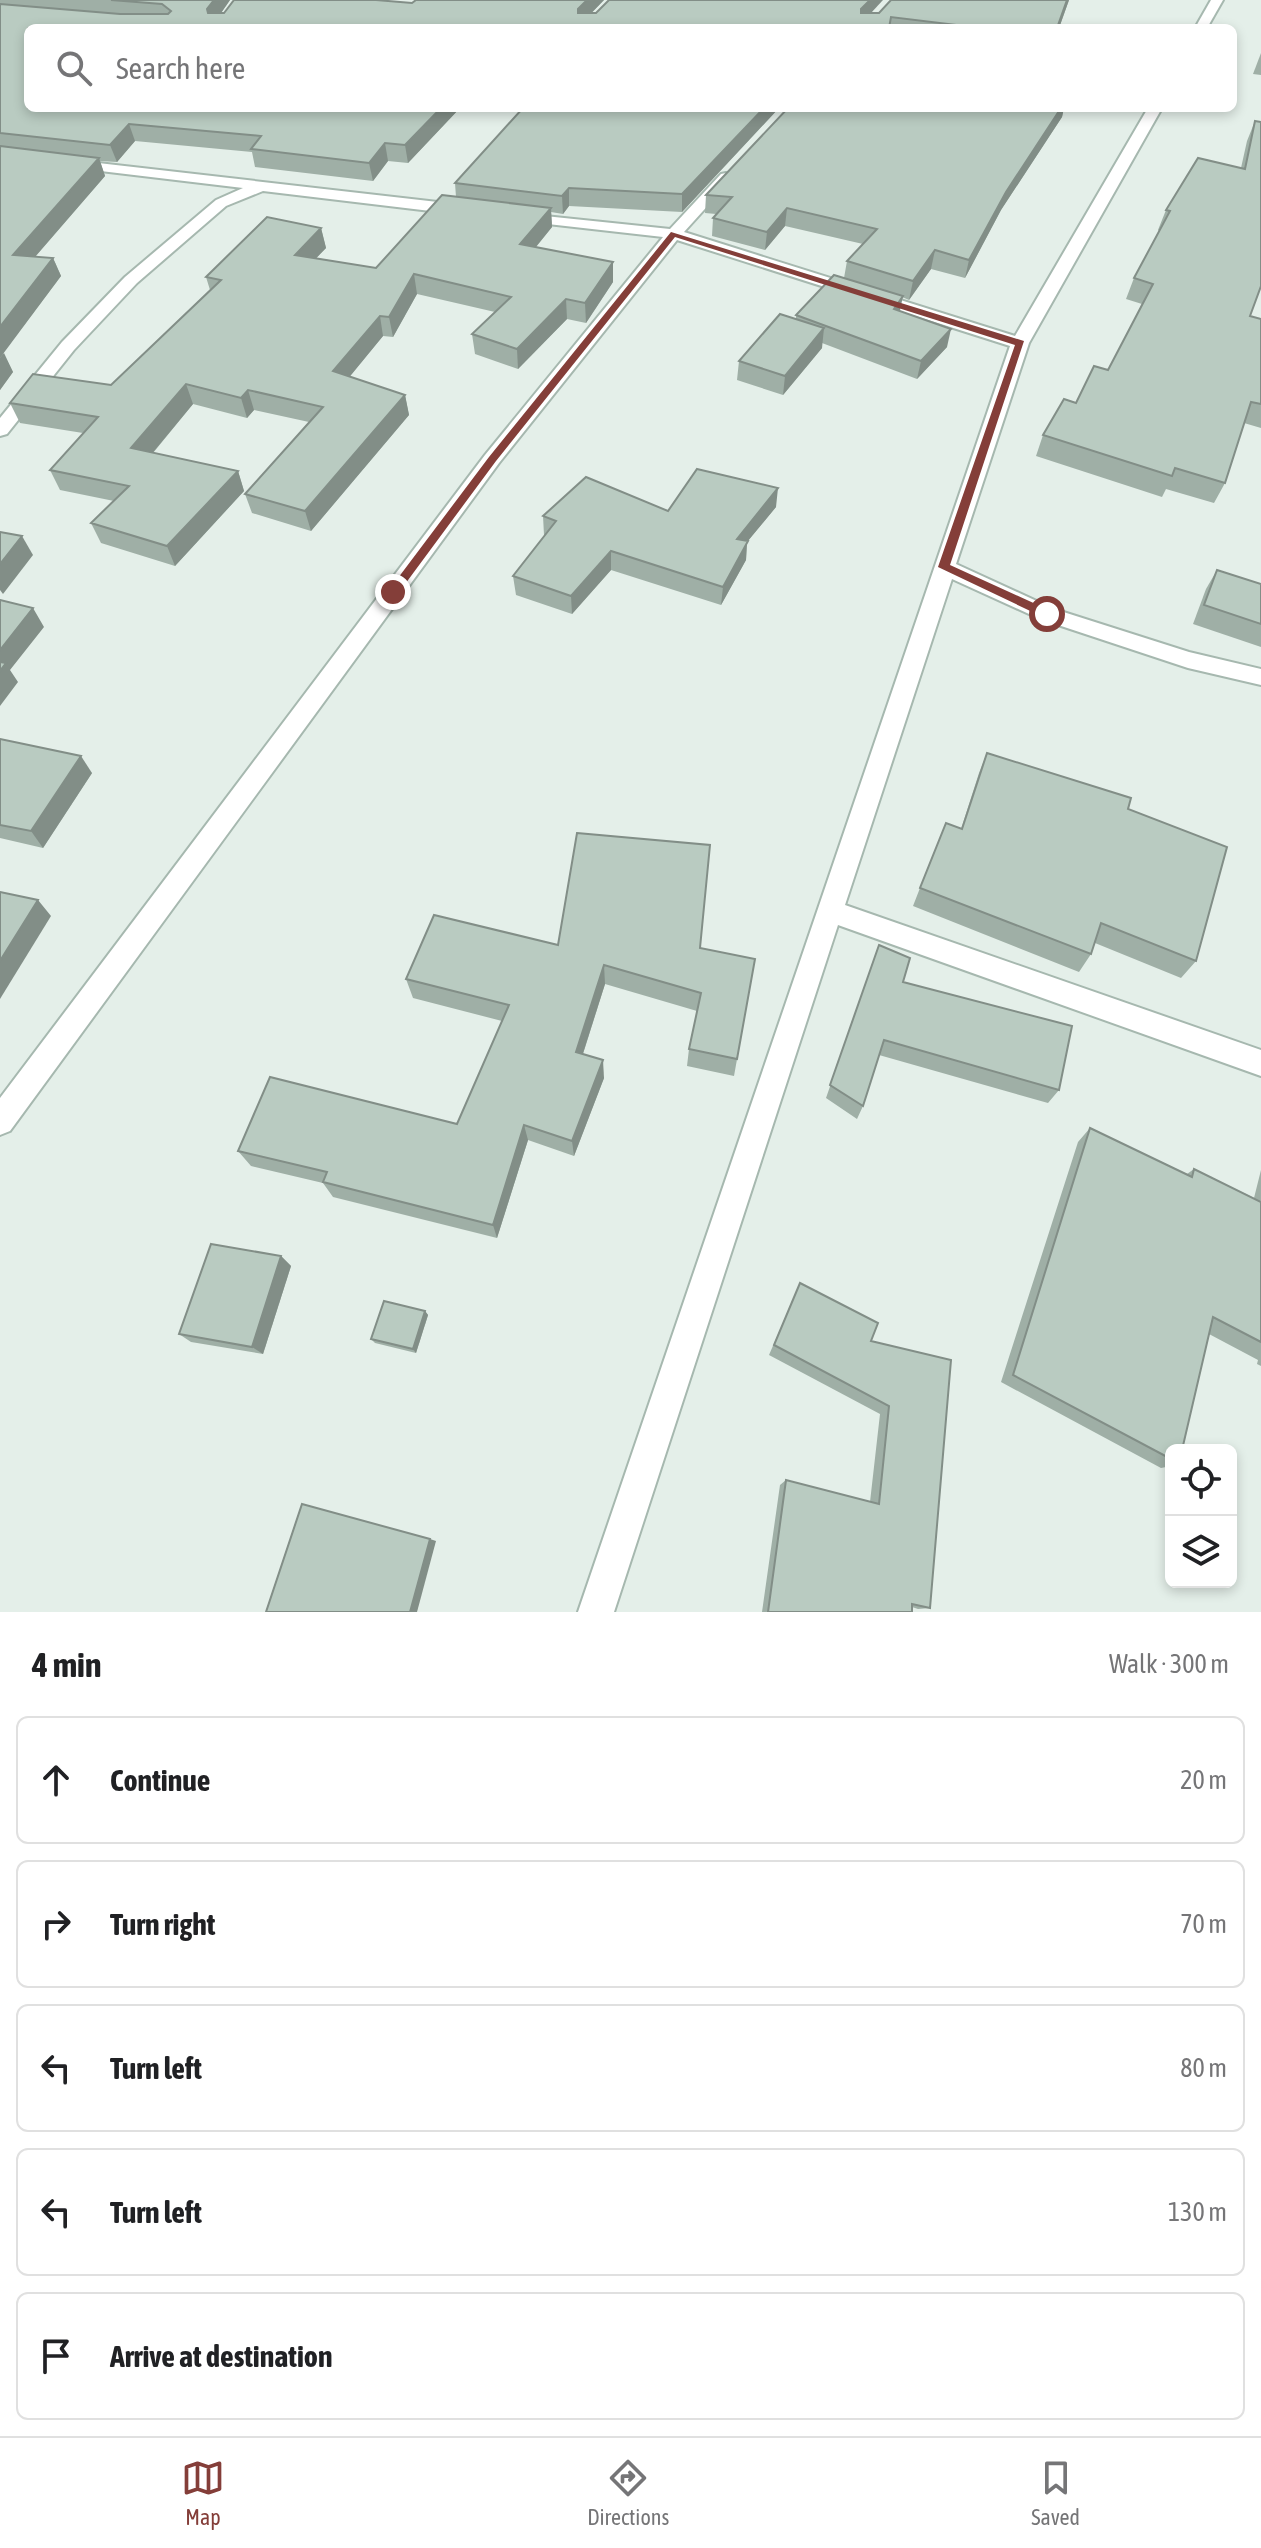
<!DOCTYPE html>
<html lang="en">
<head>
<meta charset="utf-8">
<style>
  :root { --surface:#fff; --page:#f6f6f6; --text:#202124; --muted:#757577; --line:#e0e0e0; --accent:#843e39 }
  body { margin:0; font-family:"Asap Condensed",sans-serif; background:var(--page); color:var(--text) }
  .controls { position:absolute; right:24px; bottom:24px; display:grid; overflow:hidden; border-radius:12px; box-shadow:0 4px 12px #0003 }
  .controls button { width:72px; height:72px; display:grid; place-items:center; padding:0; border:0; border-bottom:2px solid var(--line); background:var(--surface); color:var(--text); font:40px sans-serif }
  .stop { position:absolute; width:24px; height:24px; margin:-18px; border:6px solid #843e39; border-radius:50%; background:#fff }
  .stop.end { background:#843e39; border-color:#fff; box-shadow:0 2px 8px #0008 }
  .list { margin:0; padding:0; list-style:none }
  h2 { display:flex; justify-content:space-between; align-items:center; height:104px; margin:0; padding:0 32px; font-size:34px }
  h2 small { font-size:26px; font-weight:400; color:var(--muted) }
  .list li { display:grid; grid-template-columns:52px 1fr auto; gap:24px; align-items:center; box-sizing:border-box; height:128px; margin:0 16px 16px; padding:0 16px; border:2px solid var(--line); border-radius:12px }
  .list b { display:block; font-size:30px; white-space:nowrap }
  .list em { font-size:26px; font-style:normal; color:var(--muted) }
  .icon { flex:none; width:44px; height:44px; fill:none; stroke:currentColor; stroke-width:2; stroke-linecap:round; stroke-linejoin:round }
  .map { position:relative; flex:none; width:1261px; height:1612px; overflow:hidden }
  .search { position:absolute; background:var(--surface); box-shadow:0 4px 12px #0003; left:24px; right:24px; top:24px; height:88px; display:flex; align-items:center; gap:20px; box-sizing:border-box; padding:0 28px; border-radius:12px; color:var(--muted); font-size:30px }
  .sheet { height:824px; background:var(--surface) }
  nav { display:flex; justify-content:space-around; align-items:center; box-sizing:border-box; height:112px; border-top:2px solid var(--line); background:var(--surface); font-size:22px; color:var(--muted) }
  nav a { display:grid; justify-items:center; gap:4px }
  nav .on { color:var(--accent) }
  .map>svg:first-child { display:block }
  .lines { fill:none; stroke-linecap:round; stroke-linejoin:round }
  .minor-casing { stroke:#a6b8af; stroke-width:4 }
  .minor { fill:#fff; fill-rule:evenodd }
  .wall { fill:#9fafa6 }
  .shaded-wall { fill:#828e87 }
  .building { fill:#b9cbc1; stroke:#828e87; stroke-width:2 }
  .route { fill:#843e39 }
</style>
</head>
<body>
<div class="map">
<svg width="1261" height="1612" viewBox="0 0 1261 1612">
  <rect width="100%" height="100%" fill="#e4efe9"/>
  <g class="lines">
    <defs>
      <g id="minor">
        <polygon points="1211,0 1223,0 1207,28 1195,28"/>
        <polygon points="1148,108 1162,108 1029,343 956,564 1054,609 1189,652 1261,669 1261,685 1188,668 1040,619 952,579 845,905 1261,1050 1261,1076 838,925 614,1612 578,1612 1010,346 677,240 499,463 10,1131 0,1135 0,1098 485,455 663,237 521,221 516,219 516,213 670,229 721,174 726,173 733,177 731,180 684,232 1015,336"/>
        <polygon points="72,160 464,205 472,210 464,215 263,191 226,206 137,283 74,350 7,434 0,436 0,418 62,342 125,277 216,200 243,188 67,167 65,164"/>
      </g>
    </defs>
    <use href="#minor" class="minor-casing"/>
    <use href="#minor" class="minor"/>
  </g>
  <g class="wall">
    <polygon points="0,0 230,0 221,13 412,3 416,0 604,0 591,13 879,13 891,0 1069,0 1059,28 28,28 28,108 460,108 408,163 388,161 373,181 255,167 252,152 135,141 117,162 100,161 105,176 35,257 53,258 61,276 3,353 13,372 0,390"/>
    <polygon points="1261,53 1261,75 1253,74"/>
    <polygon points="523,108 779,108 682,212 569,206 563,214 551,212 552,227 536,247 613,282 586,323 567,319 518,369 475,354 472,334 495,312 417,294 393,337 383,336 349,377 405,395 409,415 311,531 252,513 245,494 309,422 254,410 247,418 193,404 153,453 238,471 244,491 175,566 101,543 91,523 114,501 60,490 50,470 83,433 20,423 10,403 111,385 210,290 206,277 321,228 326,248 316,258 376,268 456,197 455,183"/>
    <polygon points="788,108 1064,108 1062,117 1001,210 965,278 931,269 909,300 902,297 900,311 947,347 917,379 822,343 822,348 783,395 737,380 739,361 796,319 796,315 844,278 847,261 863,244 785,226 765,250 712,236 713,218 716,214 705,213 706,195"/>
    <polygon points="1255,121 1250,316 1261,319 1261,428 1244,423 1225,483 1214,503 1166,489 1162,497 1036,456 1043,435 1076,403 1108,370 1142,304 1126,299 1134,278 1159,231 1158,230 1166,210 1241,168 1247,141"/>
    <polygon points="776,507 747,542 746,560 721,605 611,570 572,614 516,595 513,576 545,535 544,535 543,516"/>
    <polygon points="1217,570 1261,584 1261,647 1193,624 1206,589"/>
    <polygon points="0,739 92,773 43,848 0,838"/>
    <polygon points="987,753 1128,809 1196,961 1181,978 1095,943 1091,954 1079,972 913,906 920,888 961,829 979,773"/>
    <polygon points="558,945 700,948 755,959 734,1076 687,1066 689,1049 697,1011 605,984 583,1054 604,1078 574,1156 528,1140 497,1238 333,1197 323,1183 251,1166 238,1151 457,1124 502,1021 413,998 406,979"/>
    <polygon points="879,945 903,982 1059,1090 1048,1103 879,1055 863,1106 857,1119 826,1098"/>
    <polygon points="1090,1128 1187,1174 1194,1169 1254,1198 1261,1170 1261,1366 1257,1364 1258,1360 1209,1334 1171,1450 1171,1466 1161,1468 1001,1382 1078,1142"/>
    <polygon points="281,1256 291,1266 263,1354 191,1342 179,1334"/>
    <polygon points="800,1283 871,1341 951,1360 930,1608 918,1609 912,1607 912,1612 762,1612 780,1485 786,1480 870,1502 880,1414 769,1355"/>
    <polygon points="425,1311 428,1315 416,1353 375,1343 371,1339"/>
  </g>
  <g class="shaded-wall">
    <polygon points="214,0 230,0 212,26 207,9"/>
    <polygon points="587,0 604,0 579,26 578,9"/>
    <polygon points="870,0 883,0 859,26 861,9"/>
    <polygon points="1067,0 1069,0 1059,28 1057,28"/>
    <polygon points="441,108 460,108 408,163 405,145"/>
    <polygon points="764,108 779,108 682,212 682,194"/>
    <polygon points="1061,108 1064,108 1062,117 1001,210 965,278 969,260 1006,192"/>
    <polygon points="129,124 135,141 117,162 110,145"/>
    <polygon points="385,143 388,161 373,181 369,163"/>
    <polygon points="99,158 105,176 21,273 13,255"/>
    <polygon points="569,188 569,206 563,214 562,196"/>
    <polygon points="551,208 552,227 522,264 520,244"/>
    <polygon points="787,208 785,226 765,250 767,232"/>
    <polygon points="321,228 326,248 300,275 295,255"/>
    <polygon points="935,250 931,269 909,300 913,281"/>
    <polygon points="53,258 61,276 0,358 0,327"/>
    <polygon points="613,262 613,282 586,323 585,303"/>
    <polygon points="414,274 417,294 393,337 389,317"/>
    <polygon points="903,296 899,314 894,309"/>
    <polygon points="566,299 567,319 518,369 517,349"/>
    <polygon points="380,316 383,336 338,391 333,371"/>
    <polygon points="824,328 822,348 783,395 785,376"/>
    <polygon points="951,329 947,347 917,379 921,361"/>
    <polygon points="4,353 13,372 0,390 0,358"/>
    <polygon points="186,384 193,404 140,468 131,448"/>
    <polygon points="248,390 254,410 247,418 241,398"/>
    <polygon points="405,395 409,415 311,531 305,511"/>
    <polygon points="238,471 244,491 175,566 167,546"/>
    <polygon points="778,488 776,507 747,542 746,560 721,605 723,587 737,539"/>
    <polygon points="22,536 33,555 3,594 0,590 0,564"/>
    <polygon points="611,551 611,570 572,614 571,596"/>
    <polygon points="33,608 44,627 10,670 18,682 0,706 0,650"/>
    <polygon points="81,756 92,773 43,848 31,831"/>
    <polygon points="38,900 51,916 0,999 0,961"/>
    <polygon points="604,965 605,984 578,1069 576,1052"/>
    <polygon points="603,1060 604,1078 574,1156 572,1141"/>
    <polygon points="524,1125 528,1140 497,1238 493,1225"/>
    <polygon points="281,1256 291,1266 263,1354 252,1347"/>
    <polygon points="425,1311 428,1315 416,1353 413,1349"/>
    <polygon points="430,1539 436,1541 417,1612 410,1612"/>
  </g>
  <g class="building">
    <polygon points="111,0 214,0 207,9 208,13 224,13 234,0 376,0 412,3 416,0 587,0 578,9 578,13 596,13 609,0 870,0 861,9 861,13 879,13 891,0 1067,0 1057,28 981,28 891,17 889,28 28,28 28,108 441,108 405,145 385,143 369,163 251,149 261,136 129,124 110,145 0,133 0,4 120,14 168,14 171,11 162,4"/>
    <polygon points="523,108 764,108 682,194 569,188 562,196 455,183"/>
    <polygon points="788,108 1061,108 1006,192 969,260 935,250 913,281 847,261 877,229 787,208 767,232 713,218 732,197 706,195"/>
    <polygon points="1255,121 1261,122 1261,286 1250,316 1261,319 1261,404 1251,402 1225,483 1175,468 1172,476 1043,435 1064,399 1076,403 1094,366 1108,370 1153,284 1134,278 1170,211 1166,210 1198,158 1245,169"/>
    <polygon points="0,146 99,158 13,255 53,258 0,327"/>
    <polygon points="442,195 551,208 520,244 613,262 585,303 566,299 517,349 472,334 511,297 414,274 389,317 380,316 333,371 405,395 305,511 245,494 323,407 248,390 241,398 186,384 131,448 238,471 167,546 91,523 129,486 50,470 98,417 10,403 33,374 111,385 221,280 206,277 267,217 321,228 295,255 376,268"/>
    <polygon points="834,275 903,296 894,309 951,329 921,361 796,315"/>
    <polygon points="780,314 824,328 785,376 739,361"/>
    <polygon points="697,469 778,488 737,539 748,541 723,587 611,551 571,596 513,576 556,521 543,516 586,477 668,511"/>
    <polygon points="0,532 22,536 0,564"/>
    <polygon points="1217,570 1261,584 1261,624 1204,605"/>
    <polygon points="0,600 33,608 0,650"/>
    <polygon points="0,662 6,663 0,671"/>
    <polygon points="0,739 81,756 31,831 0,825"/>
    <polygon points="987,753 1131,798 1128,809 1227,847 1196,961 1101,923 1091,954 920,888 946,823 962,829"/>
    <polygon points="577,833 710,845 700,948 755,959 737,1059 689,1049 701,993 604,965 576,1052 603,1060 572,1141 524,1125 493,1225 323,1182 327,1172 238,1151 270,1077 457,1124 509,1005 406,979 434,915 558,945"/>
    <polygon points="0,892 38,900 0,961"/>
    <polygon points="879,945 910,958 903,982 1072,1026 1059,1090 884,1040 863,1106 830,1085"/>
    <polygon points="1090,1128 1192,1177 1194,1169 1261,1202 1261,1342 1213,1317 1182,1450 1171,1450 1171,1459 1013,1375"/>
    <polygon points="211,1244 281,1256 252,1347 179,1334"/>
    <polygon points="800,1283 878,1323 871,1341 951,1360 930,1608 912,1604 912,1612 768,1612 786,1480 879,1504 889,1406 774,1345"/>
    <polygon points="384,1301 425,1311 413,1349 371,1339"/>
    <polygon points="302,1504 430,1539 410,1612 266,1612"/>
  </g>
  <polygon class="route" points="671,232 1024,341 950,565 1051,611 1051,617 1043,617 938,567 1015,345 675,237 496,461 397,595 389,595 389,590 489,457"/>
</svg>
<div class="controls">
<button><svg class="icon" aria-label="locate" viewBox="0 0 24 24"><circle cx="12" cy="12" r="6"/><path d="M12 2v4M12 18v4M2 12h4M18 12h4"/></svg></button>
<button><svg class="icon" aria-label="layers" viewBox="0 0 24 24"><path d="M12 4l9 5-9 5-9-5zM3 14l9 5 9-5"/></svg></button>
</div>
<div class="stop" style="left:1047px;top:614px"></div>
<div class="stop end" style="left:393px;top:592px"></div>
<div class="search"><svg class="icon" aria-label="search" viewBox="0 0 24 24"><circle cx="10" cy="10" r="6"/><path d="M15 15l6 6"/></svg>Search here</div>
</div>
<section class="sheet">
<h2>4 min<small>Walk · 300 m</small></h2>
<ul class="list">
<li><svg class="icon" aria-label="ahead" viewBox="0 0 24 24"><path d="M12 20V5M6 11l6-6 6 6"/></svg><div><b>Continue</b></div><em>20 m</em></li>
<li><svg class="icon" aria-label="right" viewBox="0 0 24 24"><path d="M7 20v-9h11M14 6l5 5-5 5"/></svg><div><b>Turn right</b></div><em>70 m</em></li>
<li><svg class="icon" aria-label="left" viewBox="0 0 24 24"><path d="M17 20v-9H6M10 6l-5 5 5 5"/></svg><div><b>Turn left</b></div><em>80 m</em></li>
<li><svg class="icon" aria-label="left" viewBox="0 0 24 24"><path d="M17 20v-9H6M10 6l-5 5 5 5"/></svg><div><b>Turn left</b></div><em>130 m</em></li>
<li><svg class="icon" aria-label="arrive" viewBox="0 0 24 24"><path d="M6 21V4h12l-3 4 3 4H6"/></svg><div><b>Arrive at destination</b></div></li>
</ul>
</section>
<nav>
<a class="on"><svg class="icon" aria-label="map" viewBox="0 0 24 24"><path d="M3 6l6-2 6 2 6-2v14l-6 2-6-2-6 2zM9 4v14M15 6v14"/></svg>Map</a>
<a><svg class="icon" aria-label="directions" viewBox="0 0 24 24"><path d="M12 3l9 9-9 9-9-9zM9 14v-3h6M13 9l2 2-2 2"/></svg>Directions</a>
<a><svg class="icon" aria-label="saved" viewBox="0 0 24 24"><path d="M7 4h10v16l-5-4-5 4z"/></svg>Saved</a>
</nav>
</body>
</html>
